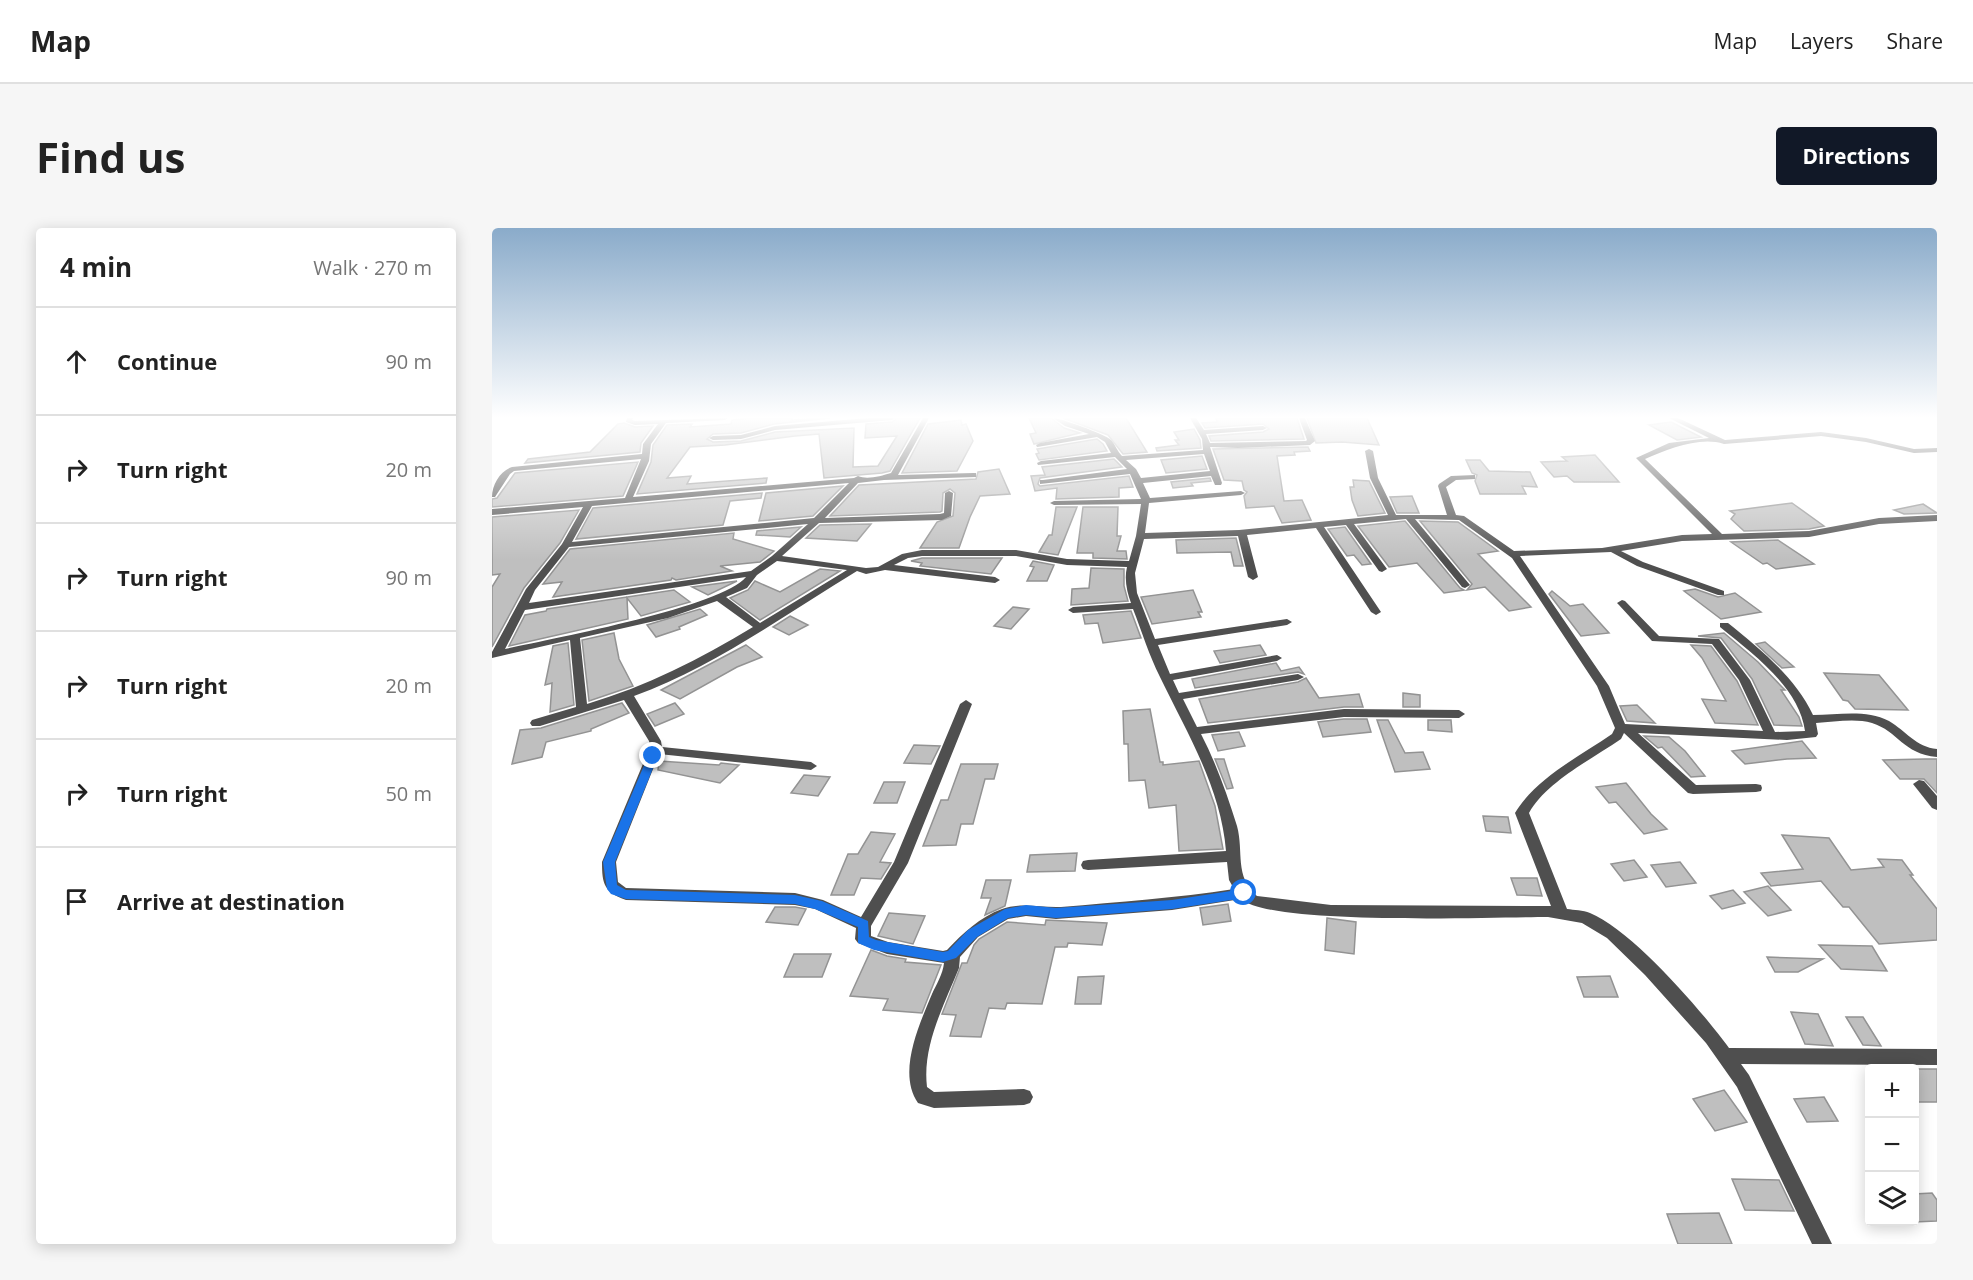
<!DOCTYPE html>
<html lang="en">
<head>
<meta charset="utf-8">
<style>
  :root { --surface:#fff; --page:#f6f6f6; --text:#222; --muted:#767676; --line:#e0e0e0; --accent:#111827 }
  body { margin:0; font-family:"Open Sans",sans-serif; background:var(--page); color:var(--text) }
  .controls { position:absolute; right:18px; bottom:18px; display:grid; overflow:hidden; border-radius:6px; box-shadow:0 3px 15px #0003 }
  .controls button { width:54px; height:54px; display:grid; place-items:center; padding:0; border:0; border-bottom:2px solid var(--line); background:var(--surface); color:var(--text); font:30px sans-serif }
  .stop { position:absolute; width:18px; height:18px; margin:-14px; border:4px solid #1a73e8; border-radius:50%; background:#fff }
  .stop.end { background:#1a73e8; border-color:#fff; box-shadow:0 2px 6px #0008 }
  .list { margin:0; padding:0; list-style:none }
  h2 { display:flex; justify-content:space-between; align-items:center; height:78px; margin:0; padding:0 24px; font-size:26px }
  h2 small { font-size:20px; font-weight:400; color:var(--muted) }
  .list li { display:grid; grid-template-columns:39px 1fr auto; gap:18px; align-items:center; box-sizing:border-box; height:108px; padding:0 24px; border-top:2px solid var(--line) }
  .list b { display:block; font-size:22px; white-space:nowrap }
  .list em { font-size:20px; font-style:normal; color:var(--muted) }
  .icon { flex:none; width:33px; height:33px; fill:none; stroke:currentColor; stroke-width:2; stroke-linecap:round; stroke-linejoin:round }
  .map { position:relative; flex:none; width:1445px; height:1016px; overflow:hidden; border-radius:6px }
  header { display:flex; align-items:center; gap:36px; box-sizing:border-box; height:84px; padding:0 30px; background:var(--surface); border-bottom:2px solid var(--line) }
  header strong { font-size:28px }
  nav { display:flex; gap:33px; margin-inline-start:auto; font-size:21px }
  .intro { display:flex; align-items:center; justify-content:space-between; box-sizing:border-box; height:144px; padding:0 36px }
  h1 { margin:0; font-size:42px }
  .button { padding:15px 27px; border-radius:6px; background:var(--accent); color:#fff; font-size:21px; font-weight:700 }
  main { display:flex; gap:36px; padding:0 36px }
  aside { flex:1; background:var(--surface); border-radius:6px; box-shadow:0 3px 15px #0003 }
  .map>svg:first-child { display:block }
  .building { fill:#bfbfbf; stroke:#939393; stroke-width:1.5 }
  .lines { fill:none; stroke-linecap:round; stroke-linejoin:round }
  .street { fill:#4f4f4f; fill-rule:evenodd }
  .route { fill:#1a73e8 }
</style>
</head>
<body>
<header>
<strong>Map</strong>
<nav><a>Map</a><a>Layers</a><a>Share</a></nav>
</header>
<div class="intro"><h1>Find us</h1><a class="button">Directions</a></div>
<main>
<aside>
<h2>4 min<small>Walk · 270 m</small></h2>
<ul class="list">
<li><svg class="icon" aria-label="ahead" viewBox="0 0 24 24"><path d="M12 20V5M6 11l6-6 6 6"/></svg><div><b>Continue</b></div><em>90 m</em></li>
<li><svg class="icon" aria-label="right" viewBox="0 0 24 24"><path d="M7 20v-9h11M14 6l5 5-5 5"/></svg><div><b>Turn right</b></div><em>20 m</em></li>
<li><svg class="icon" aria-label="right" viewBox="0 0 24 24"><path d="M7 20v-9h11M14 6l5 5-5 5"/></svg><div><b>Turn right</b></div><em>90 m</em></li>
<li><svg class="icon" aria-label="right" viewBox="0 0 24 24"><path d="M7 20v-9h11M14 6l5 5-5 5"/></svg><div><b>Turn right</b></div><em>20 m</em></li>
<li><svg class="icon" aria-label="right" viewBox="0 0 24 24"><path d="M7 20v-9h11M14 6l5 5-5 5"/></svg><div><b>Turn right</b></div><em>50 m</em></li>
<li><svg class="icon" aria-label="arrive" viewBox="0 0 24 24"><path d="M6 21V4h12l-3 4 3 4H6"/></svg><div><b>Arrive at destination</b></div></li>
</ul>
</aside>
<div class="map">
<svg width="1445" height="1016" viewBox="0 0 1445 1016">
  <rect width="100%" height="100%" fill="#fff"/>
  <g class="building">
    <polygon points="262,190 300,190 300,192 338,190 282,196 249,205 221,206 215,211 221,214 249,213 283,204 362,200 361,239 386,238 405,208 373,210 374,196 400,194 405,190 428,190 398,243 390,245 332,250 327,206 303,208 233,217 198,219 175,250 199,248 195,256 275,250 274,255 145,266 159,234 161,217 175,197 200,196 198,199 239,196 240,192"/>
    <polygon points="537,190 559,190 572,200 588,205 542,216 538,206 544,205"/>
    <polygon points="571,190 634,190 655,224 631,226 616,207"/>
    <polygon points="724,190 805,190 812,211 719,213 717,208 771,204 777,201 771,196 713,200 710,195 725,194"/>
    <polygon points="815,190 875,190 887,217 850,214 824,215"/>
    <polygon points="469,192 470,197 474,196 481,213 465,243 410,245 436,196"/>
    <polygon points="1179,194 1209,209 1185,212 1157,197"/>
    <polygon points="132,195 143,199 161,198 149,215 148,224 33,235 36,231 98,224 126,196"/>
    <polygon points="702,201 708,212 709,220 665,223 664,220 687,217 683,212 687,212 682,204"/>
    <polygon points="605,211 611,216 615,223 547,232 544,226 547,225 545,221"/>
    <polygon points="816,219 818,223 802,224 803,227 785,228 792,273 810,272 819,292 790,295 782,278 754,280 752,268 755,264 752,262 750,253 732,252 721,221"/>
    <polygon points="1103,227 1127,254 1082,254 1075,248 1062,249 1049,234 1075,233 1070,229"/>
    <polygon points="710,228 715,241 674,245 669,232"/>
    <polygon points="622,231 630,239 548,250 546,256 548,258 637,248 641,259 627,260 627,269 564,271 565,260 543,263 539,248 553,247 550,239"/>
    <polygon points="974,232 988,232 997,243 1038,244 1045,259 1030,258 1034,266 988,266 983,253 985,247 980,245"/>
    <polygon points="146,234 131,268 0,279 0,271 5,270 23,245"/>
    <polygon points="507,241 518,266 488,268 478,289 467,320 428,320 445,294 461,288 463,265 458,261 451,265 450,283 448,284 338,288 367,257 484,251 486,244"/>
    <polygon points="718,250 719,253 699,255 701,258 681,260 679,254"/>
    <polygon points="861,252 877,253 893,285 866,288 860,272 858,259 862,259"/>
    <polygon points="351,258 321,288 267,293 274,265"/>
    <polygon points="270,265 269,270 238,273 231,297 84,311 101,280"/>
    <polygon points="920,268 927,285 905,285 898,269"/>
    <polygon points="1300,275 1332,298 1317,301 1252,303 1239,291 1243,286 1238,283"/>
    <polygon points="1431,276 1445,285 1412,286 1402,282"/>
    <polygon points="564,279 585,279 566,327 547,324 557,307 560,307"/>
    <polygon points="591,279 626,279 625,308 629,308 625,323 634,323 635,331 601,330 601,325 585,325"/>
    <polygon points="87,282 68,315 32,360 0,419 0,359 8,346 0,347 0,289"/>
    <polygon points="913,293 968,360 972,362 952,365 925,335 897,339 866,298"/>
    <polygon points="928,293 966,294 1006,323 986,326 1039,379 1017,383 993,359 975,362 980,356"/>
    <polygon points="379,296 365,313 314,310 328,297"/>
    <polygon points="309,299 298,309 264,307 265,303"/>
    <polygon points="853,299 879,336 870,337 862,327 855,328 836,301"/>
    <polygon points="242,305 241,311 282,323 268,334 228,338 240,343 184,352 180,350 179,352 61,369 70,354 51,356 78,321"/>
    <polygon points="744,310 751,338 742,338 739,324 685,325 684,312"/>
    <polygon points="1286,312 1322,336 1284,341 1275,335 1271,336 1239,314"/>
    <polygon points="430,330 510,330 499,346 428,338 430,335 419,333"/>
    <polygon points="541,333 562,337 555,353 535,353 542,339 538,338"/>
    <polygon points="599,340 632,341 632,358 636,373 579,377 580,361 597,360"/>
    <polygon points="328,341 348,343 268,392 238,370 256,362 263,353 288,364"/>
    <polygon points="245,353 216,367 200,359"/>
    <polygon points="1203,361 1226,369 1243,365 1269,384 1229,391 1192,363"/>
    <polygon points="182,362 198,374 149,388 135,370 136,391 17,418 33,387 54,383 55,381"/>
    <polygon points="701,362 710,384 706,384 709,389 660,396 649,369"/>
    <polygon points="1060,363 1078,378 1091,376 1117,405 1089,408 1057,366"/>
    <polygon points="521,379 537,381 519,401 502,398"/>
    <polygon points="208,381 215,387 187,399 188,401 164,409 155,397"/>
    <polygon points="639,383 649,410 611,415 606,395 593,396 591,387"/>
    <polygon points="298,388 316,397 297,407 281,399"/>
    <polygon points="122,405 127,431 141,458 97,473 90,412"/>
    <polygon points="1232,405 1266,434 1290,459 1293,462 1289,462 1307,489 1310,498 1282,497 1260,451 1229,410 1206,408"/>
    <polygon points="1273,414 1302,439 1290,440 1264,416"/>
    <polygon points="76,415 82,477 58,484 60,455 53,457 61,418"/>
    <polygon points="254,417 270,429 245,439 188,471 169,462"/>
    <polygon points="768,417 774,427 728,435 722,423"/>
    <polygon points="1199,417 1219,418 1245,453 1266,497 1223,495 1210,471 1234,473 1210,430"/>
    <polygon points="784,435 789,443 807,439 812,446 806,444 703,460 700,451"/>
    <polygon points="1332,445 1387,447 1416,482 1363,481 1356,473 1351,472"/>
    <polygon points="814,450 827,470 867,466 871,479 852,479 716,495 707,471 806,454"/>
    <polygon points="911,465 928,467 928,479 911,479"/>
    <polygon points="130,475 137,485 99,501 99,503 54,514 50,529 20,536 28,502 49,500"/>
    <polygon points="183,475 192,486 163,498 155,486"/>
    <polygon points="1145,477 1163,495 1135,493 1128,478"/>
    <polygon points="658,481 668,534 671,534 671,537 707,533 723,578 731,621 687,623 684,577 657,580 653,552 637,553 636,516 632,516 631,483"/>
    <polygon points="852,491 875,491 879,504 831,509 826,494"/>
    <polygon points="885,492 896,492 913,525 931,524 938,541 903,544"/>
    <polygon points="936,492 959,492 960,504 936,502"/>
    <polygon points="747,504 753,518 726,523 720,507"/>
    <polygon points="1152,508 1177,509 1193,523 1213,548 1199,549 1170,519 1166,520"/>
    <polygon points="1310,513 1324,530 1295,531 1253,536 1240,523"/>
    <polygon points="422,517 448,518 439,536 412,535"/>
    <polygon points="723,531 732,531 741,560 735,561"/>
    <polygon points="1433,531 1445,531 1445,565 1432,551 1408,551 1391,532"/>
    <polygon points="167,533 227,537 229,535 247,537 228,555 166,542"/>
    <polygon points="469,536 506,536 502,551 493,551 481,596 469,596 464,617 431,618 449,572 456,572"/>
    <polygon points="312,547 338,549 326,568 299,565"/>
    <polygon points="392,554 413,554 405,575 382,575"/>
    <polygon points="1134,555 1159,586 1175,601 1152,606 1124,574 1117,575 1104,559"/>
    <polygon points="991,588 1016,589 1019,605 994,603"/>
    <polygon points="379,604 403,606 388,634 399,635 389,651 369,650 362,667 339,667 356,626 366,626"/>
    <polygon points="1290,607 1337,610 1359,642 1392,639 1386,631 1410,632 1421,647 1418,647 1445,681 1445,712 1387,716 1357,679 1351,679 1329,653 1279,658 1269,645 1311,641"/>
    <polygon points="585,625 583,643 535,644 538,627"/>
    <polygon points="1142,632 1155,649 1132,653 1119,636"/>
    <polygon points="1188,634 1204,655 1174,659 1159,637"/>
    <polygon points="1019,650 1045,650 1050,668 1025,667"/>
    <polygon points="494,652 519,652 513,678 493,687 499,670 489,670"/>
    <polygon points="1276,658 1299,682 1276,688 1252,664"/>
    <polygon points="1241,662 1253,675 1230,681 1218,668"/>
    <polygon points="736,676 739,693 711,697 708,680"/>
    <polygon points="283,679 303,679 314,681 306,697 274,694"/>
    <polygon points="397,685 433,688 421,716 386,708"/>
    <polygon points="835,690 864,694 862,726 833,722"/>
    <polygon points="554,692 615,695 610,717 576,715 575,719 563,719 550,776 515,775 513,781 497,780 489,809 458,808 464,787 450,786 470,735 475,735 482,717 487,711 515,694 553,697"/>
    <polygon points="1327,717 1380,718 1395,743 1349,741"/>
    <polygon points="379,722 395,728 414,731 413,734 449,737 430,785 391,782 396,771 358,768"/>
    <polygon points="302,726 339,726 330,749 292,749"/>
    <polygon points="1275,729 1331,731 1306,744 1283,744"/>
    <polygon points="612,748 609,776 583,776 586,749"/>
    <polygon points="1118,748 1126,769 1092,769 1085,749"/>
    <polygon points="1299,784 1326,786 1341,818 1313,816"/>
    <polygon points="1354,789 1371,789 1389,818 1371,817"/>
    <rect x="1422" y="841" width="23" height="33"/>
    <polygon points="1232,862 1255,894 1223,903 1201,871"/>
    <polygon points="1332,869 1346,893 1315,894 1302,871"/>
    <polygon points="1240,951 1287,952 1302,983 1253,982"/>
    <polygon points="1440,965 1445,972 1445,993 1422,994 1422,966"/>
    <polygon points="1227,985 1240,1016 1186,1016 1175,986"/>
  </g>
  <g class="lines">
    <g class="street">
      <path d="M135 190H141L140 192 143 193 236 190 233 192 174 195 159 216 157 233 141 269 362 250 366 248C375 252 389 248 399 245L431 190H437L406 247 481 245H484V249L392 252 366 255 333 290 448 286 452 285 453 265 457 263 461 265 459 288 450 292 327 295 290 328 374 340 386 339 410 326 430 322H524L575 331 637 333 644 308 649 276 562 277 558 275 562 273 649 271 638 246 548 256V252H551L635 241 623 229 546 237 545 235 549 233 619 225 613 214 605 209 545 219 544 217 548 215 597 206 573 198 561 190C568 190 613 206 619 212 623 216 625 223 630 228L711 222 710 211 698 190H704L712 202 771 198 775 200 771 202 714 206 718 215 814 213 815 212 807 190H813L823 213 818 217 746 220 718 219 730 255 729 257H723L719 248 651 255 658 270 749 263 753 265 749 267 657 275 653 305 747 302 896 287 878 250 873 223 877 221 881 223 886 250 904 287H955L946 258 947 256 959 248 983 247V251L964 252 954 259 964 287 972 288 1022 323 1110 320 1190 307 1220 306 1144 230 1177 215 1217 210 1177 190H1186L1233 212 1329 204 1374 210 1422 221 1445 220V224L1422 225 1374 214 1329 208 1232 216C1208 208 1176 221 1153 231L1230 306 1317 303 1387 290 1445 287V293L1387 296 1317 309 1190 313 1129 323 1151 334 1232 363V367H1226L1145 338 1119 324 1028 328 1117 458 1133 496 1271 503 1247 452 1220 416 1160 413 1127 377 1125 375 1130 372 1133 373 1167 408 1227 411 1258 452 1283 504 1313 503C1307 459 1261 426 1228 399V395H1236C1268 421 1303 449 1321 487 1346 487 1374 481 1397 493 1414 503 1424 519 1445 521V529C1411 526 1406 503 1380 495 1363 490 1342 494 1324 495L1326 506 1324 509 1295 512 1146 505 1204 557 1264 556 1269 557 1270 560 1269 563 1264 564 1201 566 1196 565 1132 505 1129 511C1100 531 1054 554 1037 585L1075 681C1082 682 1091 682 1098 685 1140 702 1210 783 1237 820L1445 821V837L1249 836 1257 847 1340 1016H1320L1245 859 1214 815 1153 747 1115 710 1090 695 1056 689C1005 689 779 698 749 671L680 682 564 691 534 688 516 691 486 709 468 729 467 740C452 777 430 818 435 859L442 864 532 861 538 863 541 869 538 875 532 877 442 880 426 875C405 845 427 797 440 766 444 757 451 746 452 735L395 726 366 715 363 711 364 700 323 681 303 677 134 672C112 664 110 656 110 634L158 519 157 513 132 472 48 498H40L38 495 40 492 84 479 78 412 0 430V424L34 361 70 316 91 279 0 287V281L133 270 149 231 22 243 18 246 3 269H0C0 257 8 243 20 239L150 226 151 216 166 196 143 197 134 194ZM712 226 718 243 649 250 644 241 634 232ZM357 255 322 290 80 314 100 278ZM914 291 970 359 973 360 978 357 923 291 967 292 1020 330 1105 458 1123 500 1120 506C1087 529 1045 549 1023 585L1059 678 839 677 765 668C742 648 752 624 745 598 735 566 724 535 709 506L852 489 967 490 973 486 967 482 852 481 705 499 691 471 806 452 812 449 806 446 687 465 681 452 785 433 790 430 785 427 678 446 666 417 795 397 800 394 795 391 663 411 645 365 643 345 652 311 746 308 756 349 761 352 766 349 755 307 824 300 879 384 884 387 889 384 832 299 854 297 887 343 890 344 895 341 862 296ZM316 296 280 328 259 343 37 375 43 362 77 319ZM430 328H524L575 337 635 339C632 351 635 364 639 375L581 379 576 382 581 385 641 381C650 404 657 427 668 449 695 505 729 560 734 623L596 632 591 633 589 637 591 641 596 642 735 634 737 652 742 661C684 670 627 674 569 679 549 680 530 674 510 681 488 689 471 705 455 722L451 723 396 714 379 708V698L416 635 480 476 474 472 468 476 402 634 369 689 331 672 303 665 134 660 126 654 124 634 167 526 319 542 325 538 319 534 170 519 169 513 142 468C222 439 292 387 365 343L374 346 393 342 503 355 508 352 503 349 402 337 416 330ZM285 333 355 342 268 395 234 369 255 360 265 347ZM254 349C230 379 58 411 13 421L33 382ZM225 373 261 399C208 431 155 458 95 476L88 410 176 390Z"/>
      <polygon points="376,190 403,190 400,192 283,202 249,211 221,212 217,210 221,208 249,207 283,198"/>
      <polygon points="1427,552 1432,553 1445,568 1445,582 1440,580 1421,556"/>
    </g>
  </g>
  <linearGradient id="sky" x2="0" y2="1"><stop stop-color="#8aabca"/><stop offset="0.57" stop-color="#fff"/><stop offset="1" stop-color="#fff" stop-opacity="0"/></linearGradient>
  <rect width="1445" height="332" fill="url(#sky)"/>
  <polygon class="route" points="161,525 166,528 123,634 125,657 134,662 303,667 330,673 376,693 377,709 384,712 451,724 456,723 476,702 513,681 534,677 564,680 680,672 752,661 758,665 752,670 680,681 564,690 534,687 516,690 485,709 464,730 451,734 382,722 366,715 366,699 323,681 303,676 134,671 119,666 115,661 111,634 156,528"/>
</svg>
<div class="controls">
<button>+</button>
<button>−</button>
<button><svg class="icon" aria-label="layers" viewBox="0 0 24 24"><path d="M12 4l9 5-9 5-9-5zM3 14l9 5 9-5"/></svg></button>
</div>
<div class="stop" style="left:752px;top:665px"></div>
<div class="stop end" style="left:161px;top:528px"></div>
</div>
</main>
</body>
</html>
